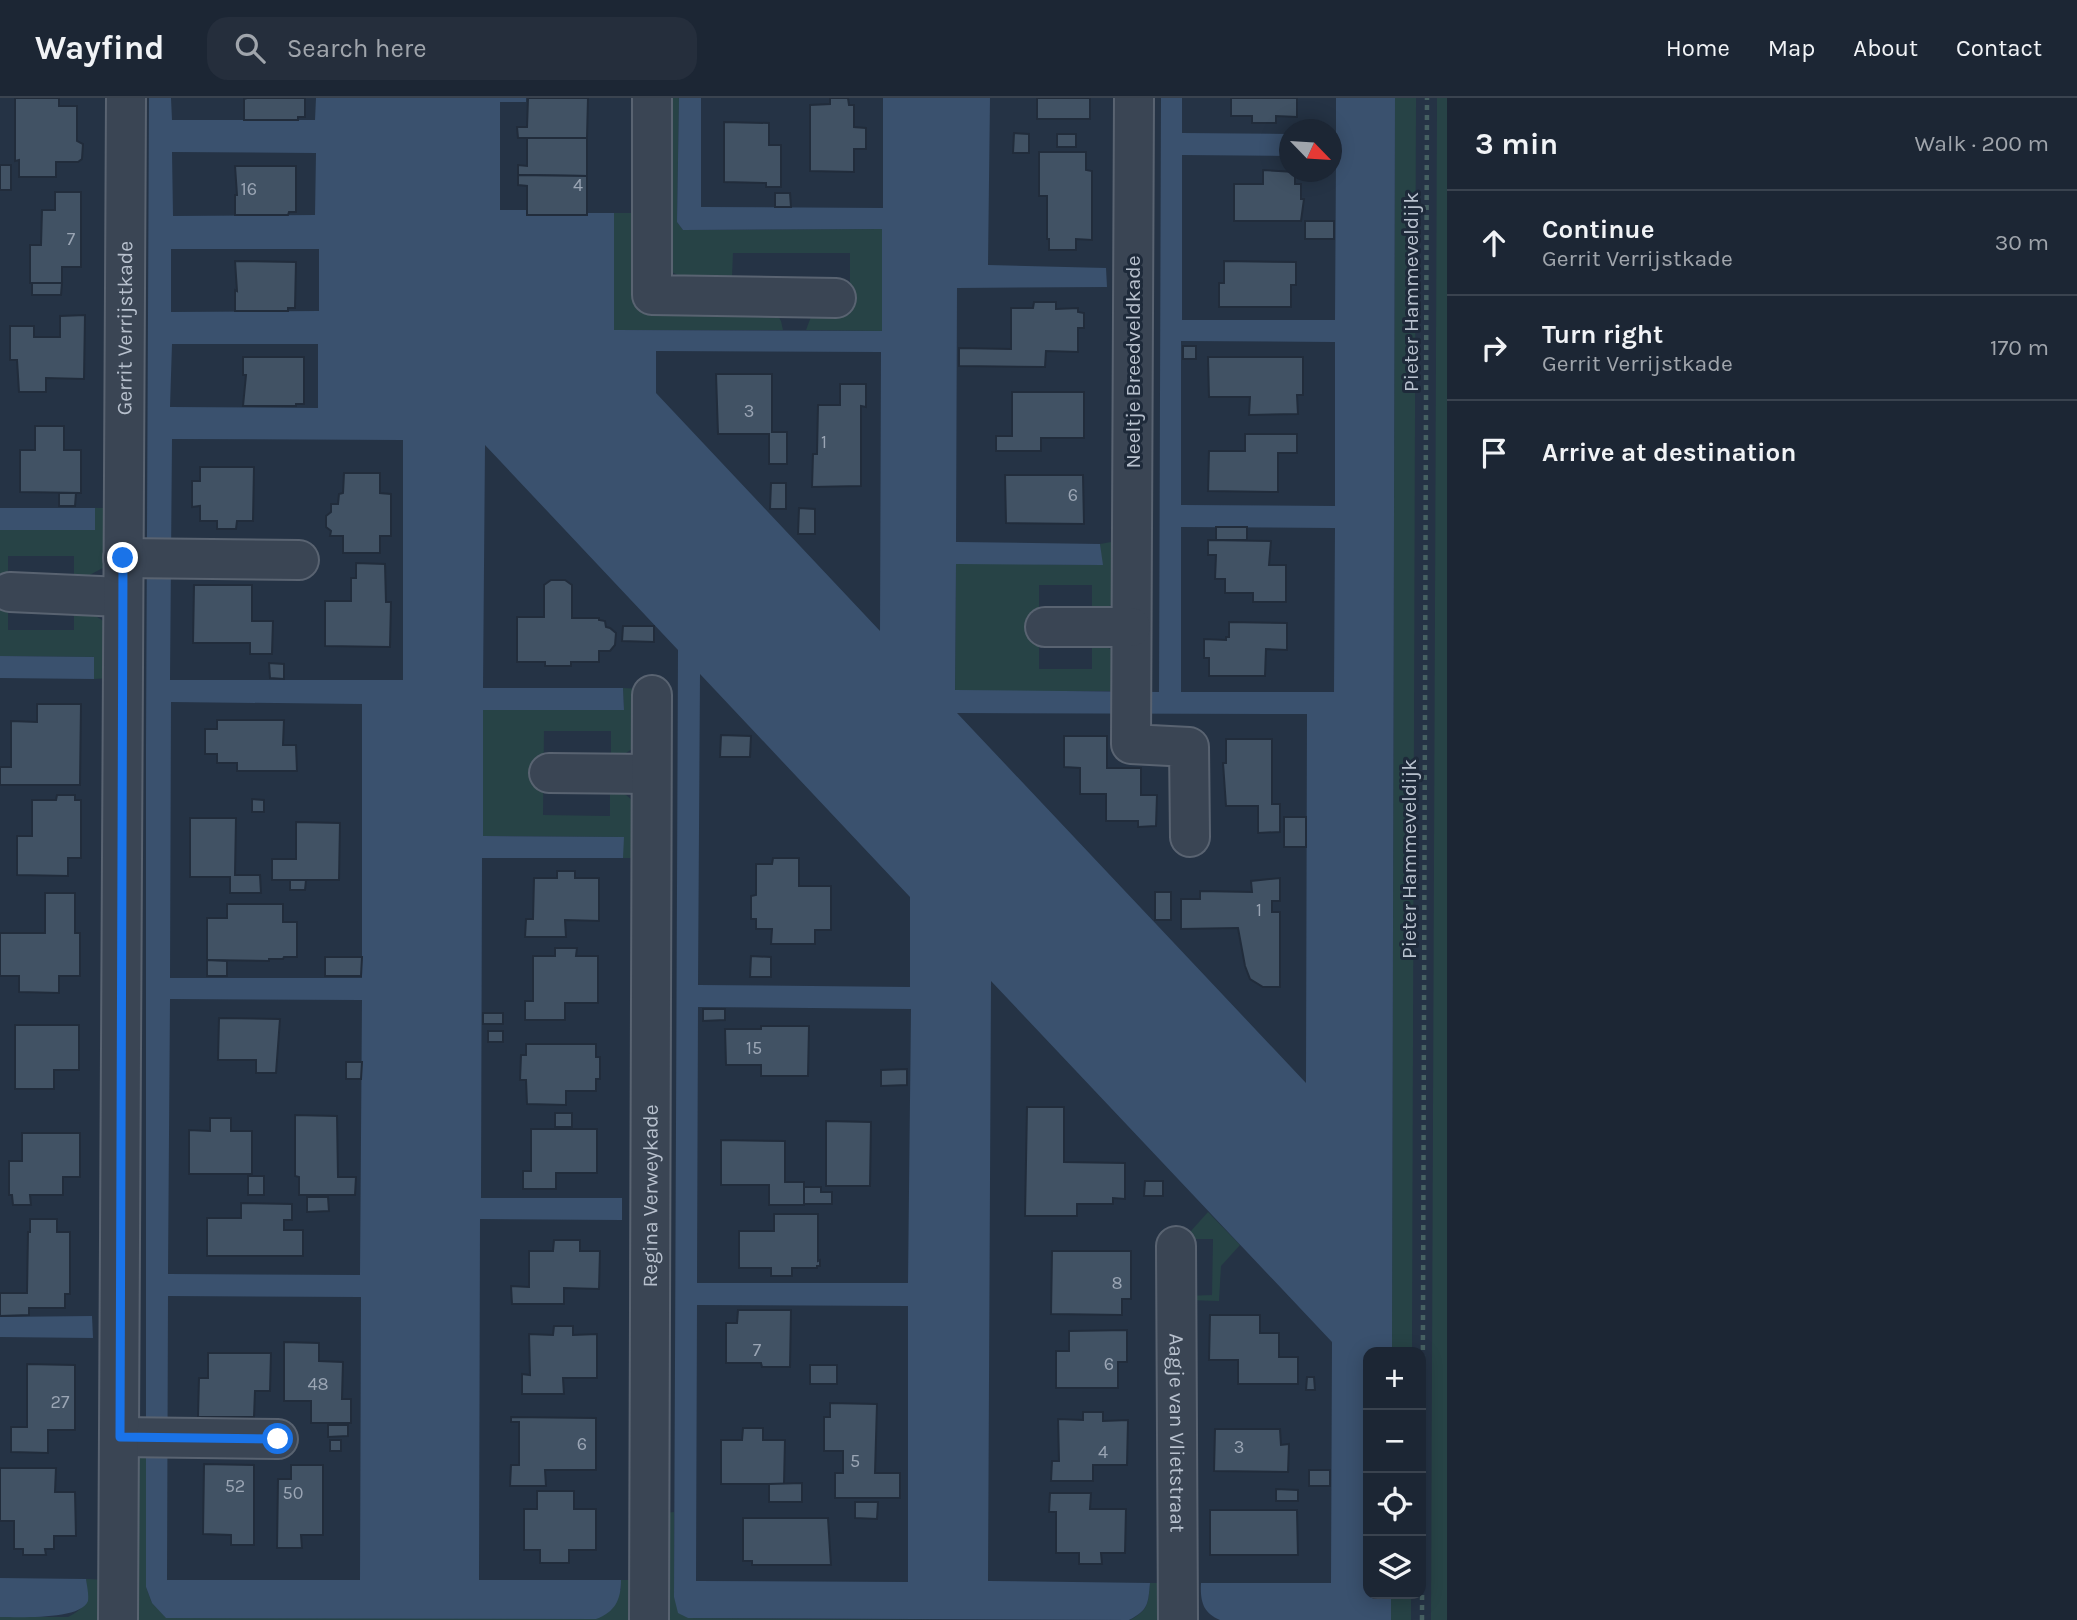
<!DOCTYPE html>
<html lang="en">
<head>
<meta charset="utf-8">
<style>
  :root { --surface:#1c2634; --page:#252e3c; --text:#f1f3f6; --muted:#a0a5ac; --line:#3a434f }
  body { margin:0; font-family:Karla,sans-serif; background:var(--page); color:var(--text) }
  .controls { position:absolute; right:21px; bottom:21px; display:grid; overflow:hidden; border-radius:14px; box-shadow:0 4px 18px #0003 }
  .controls button { width:63px; height:63px; display:grid; place-items:center; padding:0; border:0; border-bottom:2px solid var(--line); background:var(--surface); color:var(--text); font:35px sans-serif }
  .compass { position:absolute; left:1279px; top:21px; width:63px; height:63px; border-radius:50%; background:var(--surface); box-shadow:0 4px 18px #0003; rotate:115deg }
  .stop { position:absolute; width:21px; height:21px; margin:-16px; border:5px solid #1a73e8; border-radius:50%; background:#fff }
  .stop.end { background:#1a73e8; border-color:#fff; box-shadow:0 2px 7px #0008 }
  .list { margin:0; padding:0; list-style:none }
  h2 { display:flex; justify-content:space-between; align-items:center; height:91px; margin:0; padding:0 28px; font-size:30px }
  h2 small { font-size:23px; font-weight:400; color:var(--muted) }
  .list li { display:grid; grid-template-columns:46px 1fr auto; gap:21px; align-items:center; box-sizing:border-box; height:105px; padding:0 28px; border-top:2px solid var(--line) }
  .list b { display:block; font-size:26px; white-space:nowrap }
  .list p { margin:0; font-size:23px; white-space:nowrap; color:var(--muted) }
  .list em { font-size:23px; font-style:normal; color:var(--muted) }
  .icon { flex:none; width:38px; height:38px; fill:none; stroke:currentColor; stroke-width:2; stroke-linecap:round; stroke-linejoin:round }
  .map { position:relative; flex:none; width:1447px; height:1522px; overflow:hidden }
  header { display:flex; align-items:center; gap:42px; box-sizing:border-box; height:98px; padding:0 35px; background:var(--surface); border-bottom:2px solid var(--line) }
  header strong { font-size:33px }
  nav { display:flex; gap:38px; margin-inline-start:auto; font-size:24px }
  .search { width:490px; height:63px; background:var(--page); display:flex; align-items:center; gap:18px; box-sizing:border-box; padding:0 24px; border-radius:21px; color:var(--muted); font-size:26px }
  main { display:flex }
  aside { flex:1; background:var(--surface) }
  .map>svg:first-child { display:block }
  .green { fill:#274346 }
  .water { fill:#3a516e; fill-rule:evenodd }
  .building { fill:#415264; stroke:#212c3b; stroke-width:2 }
  .lines { fill:none; stroke-linecap:round; stroke-linejoin:round }
  .minor-casing { stroke:#596371; stroke-width:42 }
  .path { stroke:#466062; stroke-width:4.5; stroke-dasharray:5 5; stroke-linecap:butt }
  .minor { stroke:#3a4554; stroke-width:38 }
  .route { stroke:#1a73e8; stroke-width:9 }
  .labels { text-anchor:middle; dominant-baseline:central; stroke-width:6; stroke-linejoin:round; paint-order:stroke }
  .number-label { font-size:18px; fill:#9aa5b4 }
  .street-label { font-size:21px; fill:#b8c1ce; stroke:#1e2a3a }
</style>
</head>
<body>
<header>
<strong>Wayfind</strong>
<div class="search"><svg class="icon" aria-label="search" viewBox="0 0 24 24"><circle cx="10" cy="10" r="6"/><path d="M15 15l6 6"/></svg>Search here</div>
<nav><a>Home</a><a>Map</a><a>About</a><a>Contact</a></nav>
</header>
<main>
<div class="map">
<svg width="1447" height="1522" viewBox="0 0 1447 1522">
  <rect width="100%" height="100%" fill="#253345"/>
  <g class="green">
    <polygon points="663,0 679,0 677,124 683,132 882,131 882,233 806,232 812,216 850,212 850,155 733,155 732,179 681,179 670,173"/>
    <polygon points="1395,0 1416,0 1412,1254 1392,1254"/>
    <polygon points="1437,0 1447,0 1447,1522 1431,1522"/>
    <polygon points="614,115 635,115 642,211 774,211 781,223 783,232 614,232"/>
    <polygon points="95,410 112,410 112,465 84,480 74,480 74,458 8,458 8,532 74,532 74,511 85,511 111,528 111,580 94,581 94,559 0,558 0,432 94,432"/>
    <polygon points="1122,442 1114,505 1103,512 1092,513 1092,487 1039,487 1039,571 1092,571 1092,545 1101,546 1114,553 1124,593 955,593 956,465 1102,467 1100,446"/>
    <path d="M623 590 641 591 635 649 620 659H611V633H544L543 717 610 718V691C648 699 639 729 639 760H623V739L483 738V612H624Z"/>
    <polygon points="1208,1114 1240,1147 1221,1168 1219,1203 1186,1202 1185,1198 1212,1197 1213,1141 1186,1141 1186,1132 1191,1133"/>
    <polygon points="147,1350 146,1489 152,1505 621,1492 621,1482 638,1482 637,1522 128,1522 129,1358"/>
    <polygon points="674,1414 674,1499 688,1520 949,1522 662,1522 665,1415"/>
    <path d="M86 1481 109 1482 107 1522H0V1519H68C87 1510 88 1501 86 1481Z"/>
    <path d="M1150 1485H1167L1162 1522H1130C1149 1512 1148 1505 1150 1485Z"/>
    <rect x="1391" y="1496" width="20" height="26"/>
  </g>
  <g class="water">
    <path d="M149 0H171L172 22H315L316 0H526V4H500V112H526L527 118H588V115H614V232L882 233V131L683 132 677 124 679 0H701V109L883 110V0H990L988 167 1106 170 1107 189 957 190 956 444 1100 446 1103 467 956 466 955 592 1159 594 1161 0H1182V35L1289 36V58L1182 57V222H1335L1336 59 1332 58V36L1336 35V0H1395L1392 1254H1368V1496H1391V1522H1220C1203 1515 1200 1503 1201 1485H1331L1332 1244 991 883 988 1483 1150 1485C1148 1505 1149 1512 1129 1522L688 1520 678 1515 674 1499 678 552 485 347 483 590H623L624 612H483V738L624 739 623 760H482L481 1100H622V1122L480 1121 479 1482H621C621 1502 615 1514 596 1521L166 1520 152 1505 146 1489V648ZM172 54 316 55 315 117 173 118ZM171 151H319V213L171 214ZM1181 243 1335 244V408L1181 407ZM172 246H318V310L170 309ZM656 253 881 254 880 533 656 295ZM172 341 403 342V582H170ZM1181 429 1335 430 1334 594H1181ZM700 576 910 799V889L698 887ZM171 604 362 606V880H170ZM957 615 1307 616 1306 985ZM170 901 362 902 360 1177 168 1176ZM698 909 911 911 908 1185H697ZM168 1198 361 1199 360 1482H167ZM697 1207 908 1208V1484L696 1483Z"/>
    <rect x="0" y="410" width="95" height="22"/>
    <polygon points="0,558 94,559 94,581 0,580"/>
    <polygon points="92,1218 93,1240 0,1239 0,1219"/>
    <path d="M0 1480 86 1481C87 1488 89 1497 88 1503 81 1522 20 1519 0 1519Z"/>
  </g>
  <g class="building">
    <polygon points="15,0 59,0 59,8 77,8 77,43 83,46 82,61 78,64 56,64 56,79 19,79 19,62 15,63"/>
    <polygon points="247,0 305,0 305,19 298,19 298,22 244,22 244,1"/>
    <polygon points="528,0 588,0 587,40 518,40 517,29 527,29"/>
    <polygon points="830,0 848,0 849,7 854,7 854,29 866,30 866,51 854,51 854,74 810,73 810,7 830,6"/>
    <rect x="1037" y="0" width="53" height="21"/>
    <polygon points="1231,0 1297,0 1297,19 1276,18 1276,25 1252,25 1252,18 1231,18"/>
    <polygon points="724,24 769,25 769,47 781,47 781,89 766,89 766,85 724,84"/>
    <polygon points="1014,35 1029,36 1029,55 1013,55"/>
    <rect x="1057" y="36" width="19" height="13"/>
    <polygon points="527,40 587,40 587,78 518,77 518,67 527,68"/>
    <polygon points="1039,54 1086,54 1086,72 1092,73 1092,142 1076,141 1076,152 1049,152 1049,141 1047,141 1047,98 1039,98"/>
    <rect x="0" y="67" width="11" height="25"/>
    <polygon points="235,68 296,68 296,114 289,114 288,117 235,117 235,97 237,97"/>
    <polygon points="1263,72 1295,74 1295,86 1301,86 1301,101 1304,101 1301,123 1234,123 1234,86 1263,86"/>
    <polygon points="518,77 587,78 587,117 527,117 527,88 518,87"/>
    <polygon points="55,94 81,94 81,169 62,169 62,185 30,185 30,147 41,147 42,112 55,112"/>
    <polygon points="775,95 790,95 791,109 775,109"/>
    <rect x="1305" y="123" width="29" height="18"/>
    <polygon points="235,163 296,164 295,210 288,210 288,213 235,213 235,192 237,193"/>
    <polygon points="1224,163 1296,164 1296,187 1291,187 1291,209 1219,209 1219,185 1224,185"/>
    <polygon points="32,185 62,185 61,197 32,197"/>
    <polygon points="1034,204 1056,204 1056,211 1078,210 1078,214 1084,215 1084,230 1078,230 1078,254 1046,253 1045,269 959,268 959,250 1011,251 1011,210 1033,210"/>
    <polygon points="85,217 84,281 46,280 46,294 19,294 17,262 10,262 10,228 34,228 34,239 60,239 60,218"/>
    <rect x="1183" y="248" width="13" height="13"/>
    <polygon points="243,259 304,259 304,306 296,306 296,308 243,308 246,277 243,277"/>
    <polygon points="1208,259 1303,259 1303,297 1297,297 1298,316 1249,317 1250,299 1209,299"/>
    <polygon points="716,276 772,276 772,334 787,334 787,366 769,366 769,336 718,336"/>
    <polygon points="840,286 866,286 866,309 861,308 861,388 812,389 813,356 817,356 818,307 840,307"/>
    <polygon points="1012,294 1084,294 1084,340 1041,340 1041,353 996,353 996,338 1012,338"/>
    <polygon points="35,328 64,328 64,352 81,352 81,395 20,394 20,352 35,352"/>
    <polygon points="1245,336 1297,336 1297,355 1278,355 1278,394 1208,393 1209,353 1245,353"/>
    <polygon points="200,369 254,369 253,423 237,423 236,431 217,431 217,423 200,423 200,408 192,409 192,383 200,383"/>
    <polygon points="344,375 380,375 380,395 391,396 391,438 380,438 380,455 343,455 343,438 330,438 331,433 326,429 326,418 331,414 331,406 338,406 339,396 343,395"/>
    <polygon points="1005,377 1083,377 1084,426 1006,425"/>
    <polygon points="771,385 786,385 786,411 770,411"/>
    <polygon points="59,395 76,395 75,408 59,408"/>
    <polygon points="799,410 815,411 815,436 798,436"/>
    <rect x="1216" y="429" width="31" height="13"/>
    <polygon points="1208,442 1271,443 1269,467 1286,467 1286,504 1253,504 1253,495 1225,495 1225,481 1215,481 1216,457 1208,457"/>
    <polygon points="356,465 385,466 386,504 391,504 390,549 325,548 325,503 351,503 351,480 356,480"/>
    <polygon points="551,482 565,482 572,487 572,520 599,520 599,522 605,523 606,529 610,530 616,535 615,547 610,553 599,553 599,564 571,564 571,568 545,568 545,564 517,564 517,519 544,519 544,487"/>
    <polygon points="194,487 252,487 252,523 273,523 272,556 250,556 250,545 193,545"/>
    <polygon points="1229,524 1287,525 1287,552 1266,551 1265,578 1209,578 1209,560 1204,560 1204,541 1226,542 1226,539 1229,539"/>
    <polygon points="623,528 654,528 654,544 622,543"/>
    <polygon points="269,565 284,566 284,581 270,580"/>
    <polygon points="37,606 81,606 80,687 0,687 0,669 11,669 11,623 37,624"/>
    <polygon points="217,622 284,622 283,647 296,647 297,673 237,673 237,665 217,665 217,656 205,656 205,631 217,631"/>
    <polygon points="721,637 751,638 750,659 720,659"/>
    <polygon points="1064,638 1107,638 1107,670 1141,670 1141,697 1157,697 1156,728 1138,729 1138,723 1106,723 1106,696 1080,696 1080,670 1064,669"/>
    <polygon points="1226,641 1272,641 1272,706 1280,706 1280,734 1258,735 1258,708 1226,708 1223,665 1226,665"/>
    <polygon points="57,697 75,697 75,702 81,702 81,760 68,760 68,778 17,777 17,738 32,738 32,702 56,702"/>
    <polygon points="252,701 264,702 264,714 252,714"/>
    <rect x="1284" y="719" width="22" height="30"/>
    <polygon points="190,720 236,720 235,777 260,777 261,795 230,795 230,779 190,779"/>
    <polygon points="296,724 340,725 339,782 272,782 272,761 296,761"/>
    <polygon points="773,760 799,760 799,788 831,788 831,832 815,832 815,846 771,846 772,831 756,831 756,821 751,821 751,798 756,797 756,766 772,766"/>
    <polygon points="557,773 575,773 575,780 599,780 599,823 565,822 566,839 525,839 526,821 533,821 534,780 557,780"/>
    <polygon points="1280,780 1280,803 1272,803 1272,814 1280,814 1280,889 1263,889 1250,881 1245,868 1238,830 1181,831 1181,801 1200,801 1200,793 1252,794 1251,783"/>
    <polygon points="290,782 306,782 305,792 290,792"/>
    <rect x="1155" y="794" width="16" height="28"/>
    <polygon points="45,795 75,795 75,835 80,835 80,878 59,878 59,895 19,894 19,878 0,878 0,835 45,835"/>
    <polygon points="227,806 283,806 283,824 297,824 297,859 284,859 283,861 269,861 269,863 207,862 207,820 227,820"/>
    <polygon points="555,850 577,850 576,858 598,858 598,905 565,905 565,922 525,922 525,903 533,903 533,858 555,858"/>
    <polygon points="751,858 771,859 771,879 750,879"/>
    <polygon points="325,859 362,859 361,878 325,878"/>
    <polygon points="207,862 227,863 227,878 207,878"/>
    <polygon points="703,911 725,911 725,922 703,923"/>
    <rect x="483" y="915" width="20" height="11"/>
    <polygon points="219,920 280,921 276,975 256,975 256,962 218,962"/>
    <polygon points="15,927 79,927 79,972 54,972 54,991 15,991"/>
    <polygon points="761,928 809,928 808,978 761,978 761,967 726,967 725,931 761,931"/>
    <rect x="488" y="933" width="15" height="11"/>
    <polygon points="526,946 596,946 596,959 600,959 600,981 596,981 596,993 566,993 566,1007 527,1006 526,982 520,982 521,957 526,957"/>
    <polygon points="346,964 362,964 361,981 346,981"/>
    <polygon points="907,971 907,987 881,988 881,972"/>
    <polygon points="1027,1009 1064,1009 1064,1064 1125,1065 1125,1101 1113,1100 1113,1106 1077,1106 1077,1118 1025,1118"/>
    <rect x="555" y="1015" width="17" height="14"/>
    <polygon points="295,1017 337,1018 338,1079 356,1079 355,1097 299,1097 299,1079 295,1078"/>
    <polygon points="210,1020 231,1020 231,1033 252,1033 252,1076 189,1076 189,1032 210,1033"/>
    <polygon points="826,1023 871,1024 870,1088 826,1088"/>
    <polygon points="531,1031 597,1031 597,1075 556,1075 556,1091 523,1091 523,1073 531,1073"/>
    <polygon points="22,1035 80,1035 80,1079 63,1079 63,1097 30,1097 31,1107 13,1107 12,1097 9,1097 9,1063 22,1063"/>
    <polygon points="721,1042 785,1043 785,1084 804,1084 804,1107 769,1107 769,1087 721,1087"/>
    <rect x="248" y="1078" width="16" height="19"/>
    <polygon points="1145,1083 1163,1083 1163,1098 1144,1098"/>
    <polygon points="804,1089 821,1089 821,1094 832,1094 832,1106 804,1106"/>
    <polygon points="307,1099 328,1099 329,1113 307,1114"/>
    <polygon points="241,1105 292,1106 292,1122 284,1122 284,1132 303,1132 303,1158 207,1158 207,1120 241,1120"/>
    <polygon points="774,1116 818,1116 818,1163 820,1162 820,1168 817,1168 817,1170 792,1170 792,1178 771,1178 771,1170 739,1170 739,1133 774,1133"/>
    <polygon points="30,1121 57,1121 57,1134 70,1134 70,1196 65,1196 65,1210 29,1210 29,1217 0,1218 0,1195 27,1195 28,1134 30,1134"/>
    <polygon points="554,1142 580,1142 580,1153 600,1153 599,1191 564,1190 564,1206 512,1206 511,1188 529,1189 529,1153 553,1153"/>
    <polygon points="1052,1153 1131,1153 1131,1201 1122,1201 1122,1217 1051,1216"/>
    <polygon points="738,1212 791,1212 790,1269 762,1269 761,1265 726,1265 726,1225 737,1225"/>
    <polygon points="1210,1217 1260,1217 1260,1235 1279,1235 1279,1259 1298,1259 1298,1286 1238,1286 1238,1262 1209,1262"/>
    <polygon points="554,1228 573,1228 573,1237 597,1236 597,1280 563,1280 564,1296 522,1296 522,1276 530,1277 529,1236 553,1237"/>
    <polygon points="1127,1232 1127,1264 1118,1264 1118,1290 1056,1290 1056,1253 1069,1253 1069,1233"/>
    <polygon points="284,1244 319,1245 319,1263 343,1264 342,1301 351,1301 351,1325 311,1325 311,1303 284,1303"/>
    <polygon points="208,1255 271,1255 270,1293 255,1293 254,1319 198,1319 199,1280 208,1280"/>
    <polygon points="27,1266 75,1267 75,1332 48,1332 48,1355 11,1354 11,1329 27,1329"/>
    <rect x="810" y="1267" width="27" height="19"/>
    <polygon points="1307,1279 1314,1279 1315,1292 1306,1292"/>
    <polygon points="830,1305 877,1306 875,1375 900,1375 900,1400 835,1400 835,1375 843,1375 843,1353 824,1353 824,1319 830,1319"/>
    <polygon points="1083,1314 1103,1314 1103,1323 1128,1322 1127,1367 1093,1367 1093,1383 1051,1383 1052,1363 1059,1363 1058,1321 1083,1322"/>
    <polygon points="511,1319 596,1320 596,1372 545,1372 546,1388 510,1388 511,1367 519,1367 519,1324 511,1324"/>
    <polygon points="328,1327 348,1327 348,1338 328,1339"/>
    <polygon points="743,1330 763,1330 763,1342 785,1342 784,1386 721,1386 721,1342 742,1342"/>
    <polygon points="1215,1331 1280,1331 1281,1347 1289,1346 1288,1374 1214,1373"/>
    <rect x="330" y="1342" width="11" height="11"/>
    <polygon points="204,1366 254,1367 254,1447 231,1447 231,1437 203,1436"/>
    <polygon points="291,1367 323,1367 323,1437 301,1437 302,1450 277,1450 278,1381 291,1381"/>
    <polygon points="0,1370 56,1370 55,1394 75,1394 76,1438 54,1438 54,1451 45,1451 46,1457 23,1457 23,1451 14,1451 14,1423 0,1423"/>
    <rect x="1309" y="1372" width="21" height="16"/>
    <polygon points="802,1385 802,1404 769,1404 769,1386"/>
    <polygon points="1276,1391 1298,1392 1298,1403 1276,1403"/>
    <polygon points="537,1393 574,1393 574,1411 596,1411 596,1452 569,1452 569,1465 540,1465 540,1452 524,1452 524,1411 537,1411"/>
    <polygon points="1050,1395 1091,1395 1090,1411 1126,1411 1125,1455 1101,1455 1102,1466 1079,1466 1079,1455 1056,1455 1056,1414 1049,1414"/>
    <polygon points="855,1404 878,1404 877,1421 855,1420"/>
    <polygon points="1210,1412 1297,1412 1298,1457 1210,1457"/>
    <polygon points="743,1420 828,1420 831,1467 752,1467 752,1463 743,1463"/>
  </g>
  <g class="lines">
    <defs>
      <g id="minor">
        <polyline points="652,0 652,197 836,200"/>
        <polyline points="1134,0 1131,646 1189,649 1190,739"/>
        <polyline points="123,460 299,462"/>
        <polyline points="10,494 122,499"/>
        <polyline points="1045,529 1131,529"/>
        <polyline points="549,675 651,676"/>
        <path id="s1" d="M1176 1148 1178 1522"/>
        <polyline points="120,1339 278,1341"/>
        <path id="s2" d="M118 1522 126 0"/>
        <path id="s3" d="M649 1522 652 597"/>
      </g>
    </defs>
    <use href="#minor" class="minor-casing"/>
    <polyline class="path" points="1422,1522 1427,0"/>
    <use href="#minor" class="minor"/>
  </g>
  <g class="lines">
    <polyline class="route" points="123,460 120,1339 278,1341"/>
  </g>
  <g class="labels">
    <g class="number-label">
      <text x="578" y="87">4</text>
      <text x="249" y="91">16</text>
      <text x="71" y="141">7</text>
      <text x="749" y="313">3</text>
      <text x="824" y="344">1</text>
      <text x="1073" y="397">6</text>
      <text x="1259" y="812">1</text>
      <text x="754" y="950">15</text>
      <text x="1117" y="1185">8</text>
      <text x="757" y="1252">7</text>
      <text x="1109" y="1266">6</text>
      <text x="318" y="1286">48</text>
      <text x="60" y="1304">27</text>
      <text x="582" y="1346">6</text>
      <text x="1239" y="1349">3</text>
      <text x="1103" y="1354">4</text>
      <text x="855" y="1363">5</text>
      <text x="235" y="1388">52</text>
      <text x="293" y="1395">50</text>
    </g>
    <g class="street-label">
      <text transform="translate(1411 194) rotate(-90)">Pieter Hammeveldijk</text>
      <text stroke="none"><textPath href="#s2" startOffset="1292">Gerrit Verrijstkade</textPath></text>
      <text transform="translate(1133 264) rotate(-90)">Neeltje Breedveldkade</text>
      <text transform="translate(1409 761) rotate(-90)">Pieter Hammeveldijk</text>
      <text stroke="none"><textPath href="#s3" startOffset="424">Regina Verweykade</textPath></text>
      <text stroke="none"><textPath href="#s1" startOffset="187">Aagje van Vlietstraat</textPath></text>
    </g>
  </g>
</svg>
<div class="controls">
<button>+</button>
<button>−</button>
<button><svg class="icon" aria-label="locate" viewBox="0 0 24 24"><circle cx="12" cy="12" r="6"/><path d="M12 2v4M12 18v4M2 12h4M18 12h4"/></svg></button>
<button><svg class="icon" aria-label="layers" viewBox="0 0 24 24"><path d="M12 4l9 5-9 5-9-5zM3 14l9 5 9-5"/></svg></button>
</div>
<svg class="compass" viewBox="-18 -18 36 36"><path d="M0-13l5 13h-10z" fill="#e53935"/><path d="M0 13l5-13h-10z" fill="#a0a5ac"/></svg>
<div class="stop" style="left:278px;top:1341px"></div>
<div class="stop end" style="left:123px;top:460px"></div>
</div>
<aside>
<h2>3 min<small>Walk · 200 m</small></h2>
<ul class="list">
<li><svg class="icon" aria-label="ahead" viewBox="0 0 24 24"><path d="M12 20V5M6 11l6-6 6 6"/></svg><div><b>Continue</b><p>Gerrit Verrijstkade</p></div><em>30 m</em></li>
<li><svg class="icon" aria-label="right" viewBox="0 0 24 24"><path d="M7 20v-9h11M14 6l5 5-5 5"/></svg><div><b>Turn right</b><p>Gerrit Verrijstkade</p></div><em>170 m</em></li>
<li><svg class="icon" aria-label="arrive" viewBox="0 0 24 24"><path d="M6 21V4h12l-3 4 3 4H6"/></svg><div><b>Arrive at destination</b></div></li>
</ul>
</aside>
</main>
</body>
</html>
